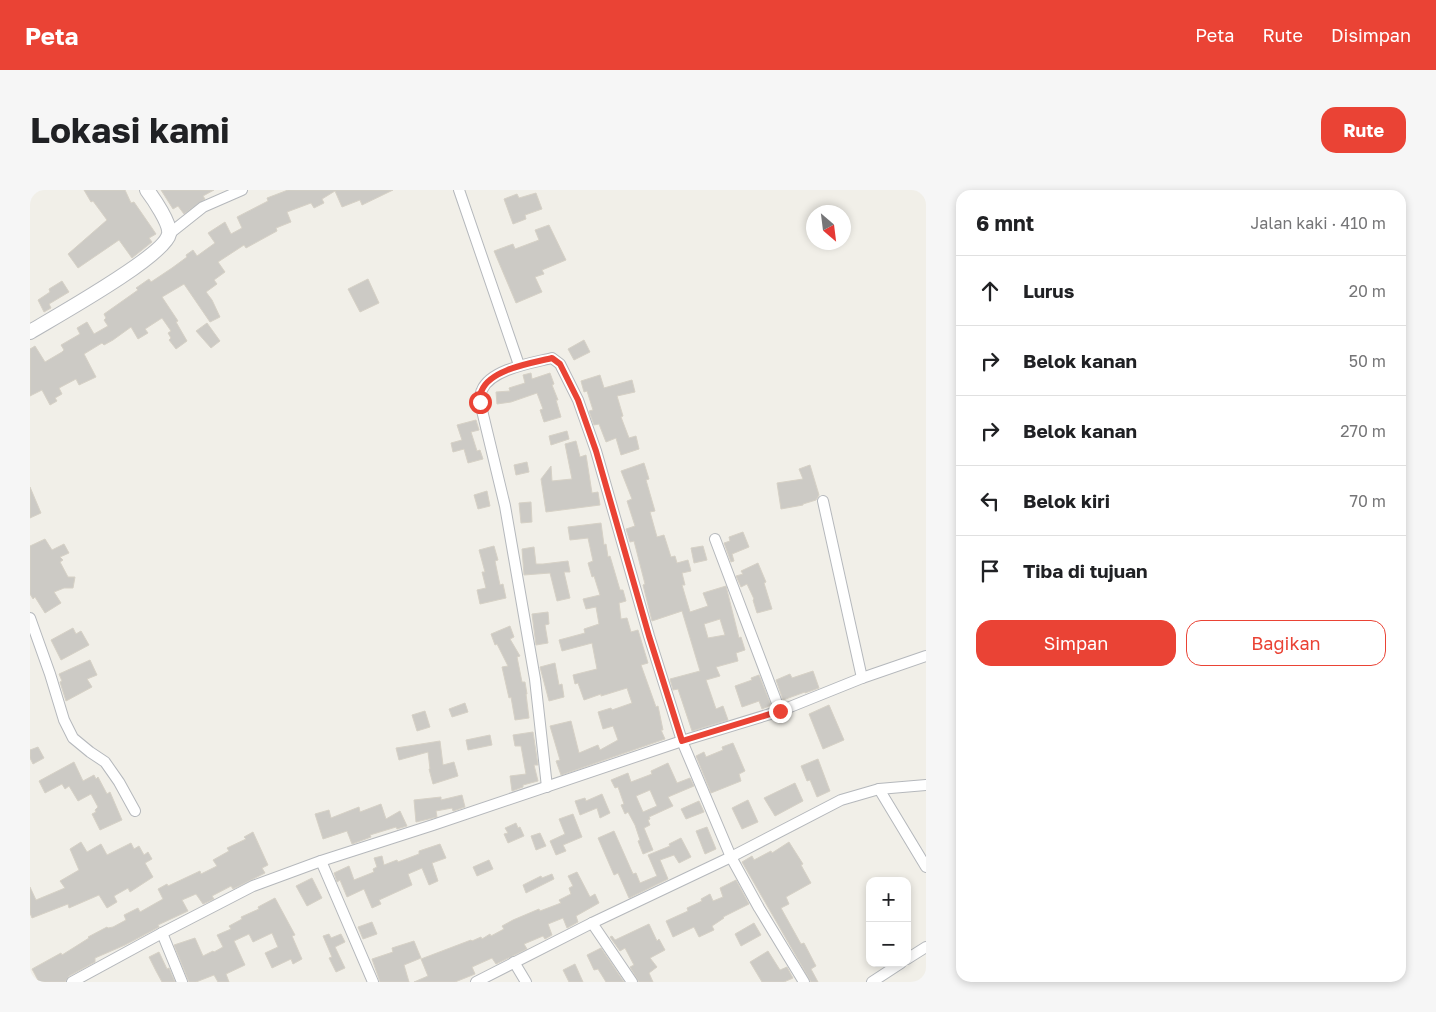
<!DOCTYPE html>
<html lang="id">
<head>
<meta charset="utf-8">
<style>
  :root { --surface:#fff; --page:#f6f6f6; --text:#202124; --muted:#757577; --line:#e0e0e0; --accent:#ea4335 }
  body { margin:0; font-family:"Golos Text",sans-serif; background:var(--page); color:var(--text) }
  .controls { position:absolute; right:15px; bottom:15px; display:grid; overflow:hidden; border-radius:10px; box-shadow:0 2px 8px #0003 }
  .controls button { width:45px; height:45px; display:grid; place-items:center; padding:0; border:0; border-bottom:1px solid var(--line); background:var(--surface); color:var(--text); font:25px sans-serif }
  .compass { position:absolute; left:776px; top:15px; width:45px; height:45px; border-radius:50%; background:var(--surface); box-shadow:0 2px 8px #0003; rotate:152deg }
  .stop { position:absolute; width:15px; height:15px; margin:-11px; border:4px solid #ea4335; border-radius:50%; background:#fff }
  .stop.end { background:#ea4335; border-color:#fff; box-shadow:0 1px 5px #0008 }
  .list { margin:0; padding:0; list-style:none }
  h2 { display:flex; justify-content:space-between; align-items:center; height:65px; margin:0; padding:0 20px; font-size:21px }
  h2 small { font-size:16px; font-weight:400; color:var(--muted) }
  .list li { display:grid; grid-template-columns:32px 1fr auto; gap:15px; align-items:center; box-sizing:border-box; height:70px; padding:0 20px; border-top:1px solid var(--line) }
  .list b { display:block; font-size:19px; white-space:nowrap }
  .list em { font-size:16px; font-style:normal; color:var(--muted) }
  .actions { display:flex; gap:10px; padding:15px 20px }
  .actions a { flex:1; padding:11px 0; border:1px solid var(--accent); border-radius:15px; text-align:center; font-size:18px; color:var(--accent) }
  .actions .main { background:var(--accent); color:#fff }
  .icon { flex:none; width:28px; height:28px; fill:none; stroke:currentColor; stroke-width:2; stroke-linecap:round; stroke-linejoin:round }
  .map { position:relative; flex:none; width:896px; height:792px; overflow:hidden; border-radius:15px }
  header { display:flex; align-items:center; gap:30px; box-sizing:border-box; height:70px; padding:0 25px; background:var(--accent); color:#fff }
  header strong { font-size:24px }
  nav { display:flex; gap:28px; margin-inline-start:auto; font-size:18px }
  .intro { display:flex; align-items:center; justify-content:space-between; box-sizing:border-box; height:120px; padding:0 30px }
  h1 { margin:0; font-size:35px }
  .button { padding:12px 22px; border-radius:15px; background:var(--accent); color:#fff; font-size:18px; font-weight:700 }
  main { display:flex; gap:30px; padding:0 30px }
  aside { flex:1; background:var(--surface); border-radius:15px; box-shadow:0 2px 8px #0003 }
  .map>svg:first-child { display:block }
  .building { fill:#cccac5; stroke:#d6d1c6; fill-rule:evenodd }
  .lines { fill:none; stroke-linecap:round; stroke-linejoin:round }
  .minor-casing { stroke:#b5b8bc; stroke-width:12 }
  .tertiary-casing { stroke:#b5b8bc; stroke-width:16 }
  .minor { stroke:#fff; stroke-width:10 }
  .tertiary { stroke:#fff; stroke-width:14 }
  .route { stroke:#ea4335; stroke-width:6 }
</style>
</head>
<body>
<header>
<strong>Peta</strong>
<nav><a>Peta</a><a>Rute</a><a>Disimpan</a></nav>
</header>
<div class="intro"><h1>Lokasi kami</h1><a class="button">Rute</a></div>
<main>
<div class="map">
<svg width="896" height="792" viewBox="0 0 896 792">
  <rect width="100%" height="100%" fill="#f1efe8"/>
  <g class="building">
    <polygon points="54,0 95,0 101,13 104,12 122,38 126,44 119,48 122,52 102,68 89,50 48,78 38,64 77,30 63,11 61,12"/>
    <polygon points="131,0 184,0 173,6 175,9 154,24 148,16 143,19"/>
    <polygon points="258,0 363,0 332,15 330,10 312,17 305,1 292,9 294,13 284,18 281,13 257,22 261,32 246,38 247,41 216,58 214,55 188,72 195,82 184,90 187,94 176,102 182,110 190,127 180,132 154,94 132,107 148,131 146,132 157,151 146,159 139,150 141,148 138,143 141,141 132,128 115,139 118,143 108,149 101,137 83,150 74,155 72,153 54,164 66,187 49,195 46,189 29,198 32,204 25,208 27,211 20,215 12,200 0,206 0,159 5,156 15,172 32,162 34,160 31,155 50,144 47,138 57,132 64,144 78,136 74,130 76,128 74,124 108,100 106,98 119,89 121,92 142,78 157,67 156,65 163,60 167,66 185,53 178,43 195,32 201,44 212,38 207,27 238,11 237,8"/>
    <polygon points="506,3 512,19 495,25 496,29 483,34 474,9 487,4 489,8"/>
    <polygon points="519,35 536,70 512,80 514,84 505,87 512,102 486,113 464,61 483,54 485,59 509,50 505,40"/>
    <polygon points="338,89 349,113 330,122 318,99"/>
    <polygon points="32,91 39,102 19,114 21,118 14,122 8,110 20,102 19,99"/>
    <polygon points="177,133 190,151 181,158 166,141"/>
    <polygon points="554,150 560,162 544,170 538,159"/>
    <polygon points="501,183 502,189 520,183 524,194 522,195 528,210 526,210 531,227 514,232 510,220 513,219 507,203 481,212 467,214 466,202 480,201 479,198 495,193 493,185"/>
    <polygon points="570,185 574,198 602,190 605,202 587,206 593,226 591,227 599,248 606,246 609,259 591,265 586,248 576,252 569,234 564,235 559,221 563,220 557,201 554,202 551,191"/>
    <polygon points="446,230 449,240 441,242 447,261 450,260 453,269 438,273 434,259 423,262 421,253 432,250 427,235"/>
    <polygon points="537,241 539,249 521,255 519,246"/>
    <polygon points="546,251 550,267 556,265 562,303 568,302 570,315 516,322 511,289 521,276 522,291 542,289 535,254"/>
    <polygon points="497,272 499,282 486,285 484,275"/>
    <path d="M614 273 619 289 616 290 625 321 620 322 627 347 634 345 641 367 645 366 647 373 658 370 661 381 652 383 655 395H652L660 422 678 416 673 403 696 396 709 448 711 447 715 460 706 463 708 471 686 477 690 486 676 490 686 519 693 516 698 530 662 541 648 499 643 500 640 489 670 481 652 421 622 431 613 395 615 394 604 351 600 352 596 339 605 336 597 311 602 309 591 281ZM690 429 695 445 678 448 674 434Z"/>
    <polygon points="780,275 789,305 786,310 773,314 773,315 751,319 747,293 773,289 769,279"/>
    <polygon points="0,297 11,323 0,328"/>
    <polygon points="457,301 460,316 448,319 444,305"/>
    <polygon points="501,312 502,332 491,333 489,313"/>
    <polygon points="571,333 574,355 576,354 578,367 580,366 590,400 593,400 596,411 589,413 591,429 597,428 601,442 608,440 618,473 611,475 626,517 628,516 633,540 631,540 635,549 531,585 526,571 530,570 520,536 541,531 549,563 568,555 570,560 588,550 583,536 573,539 568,522 581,518 582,520 602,513 597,498 571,506 571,504 554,510 548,493 545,494 543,485 567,479 562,453 532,461 529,450 555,443 554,439 569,434 566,417 556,419 553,409 570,405 564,386 562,387 558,373 563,371 558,348 540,350 538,337"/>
    <polygon points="713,342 719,357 702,364 704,371 701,372 694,353 700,351 699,347"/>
    <polygon points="15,349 22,360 34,354 39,363 30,367 33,370 30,372 38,387 45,387 43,398 34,398 24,402 31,413 15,423 5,407 3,409 0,404 0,356"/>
    <polygon points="464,356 468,370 465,371 470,395 473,394 476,408 450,414 447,400 456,398 452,382 455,382 449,360"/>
    <polygon points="673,356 677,370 664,373 661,358"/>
    <polygon points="504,357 506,374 513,374 538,371 540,382 534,382 540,408 527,411 520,383 494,385 492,359"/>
    <polygon points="728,373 736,392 734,393 742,419 727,423 723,410 724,409 717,394 711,397 706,386 713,384 711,381"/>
    <polygon points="518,422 519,434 515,435 518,453 506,455 502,424"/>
    <polygon points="480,436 484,447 480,449 490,466 487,467 492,492 495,492 497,504 496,504 499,528 485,530 481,507 479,508 472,477 478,476 467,454 465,455 461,444"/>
    <polygon points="43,438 46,444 51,441 59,455 31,470 21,450"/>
    <polygon points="60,470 67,485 57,489 62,497 36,511 30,492 32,491 29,484"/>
    <polygon points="525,473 529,495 532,494 534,507 519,511 510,477"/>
    <polygon points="783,481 789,498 775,503 775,502 753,510 746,490 760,484 762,488"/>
    <polygon points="729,485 741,515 732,519 729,511 712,517 705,496 722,490 721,488"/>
    <polygon points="435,513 438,522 422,527 419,519"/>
    <polygon points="799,515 814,550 793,559 779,524"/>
    <polygon points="395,521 400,537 387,541 382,525"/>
    <polygon points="503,542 508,575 504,575 508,591 493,595 493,597 482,601 480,586 496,584 491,556 485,556 483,545"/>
    <polygon points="460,545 462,555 438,560 436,550"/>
    <polygon points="410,551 413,575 424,572 428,586 403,594 399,579 400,579 398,562 369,570 366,558"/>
    <polygon points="703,553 715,581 709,584 711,591 681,603 666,566 674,562 676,567 693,560 692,557"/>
    <polygon points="8,557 14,568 3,574 0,568 0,560"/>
    <polygon points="788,569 800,601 787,607 780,590 777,591 771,576"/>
    <polygon points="44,572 53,591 64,585 66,589 68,587 77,604 80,602 92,630 70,640 62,624 66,622 65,620 68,617 61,604 48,611 39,596 35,599 32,594 15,603 9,591"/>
    <path d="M638 573 647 593 660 588 664 596 638 607 643 616 619 627 620 629 618 630 620 635 614 638 623 660 613 664 608 651 610 650 605 635 598 622 595 624 591 615 594 614 588 597 585 598 581 590 598 583 601 592 622 584 621 581ZM620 600 627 616 613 622 606 606Z"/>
    <polygon points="765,593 773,611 745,626 734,608"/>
    <polygon points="572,604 580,623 570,628 567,618 550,625 545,611 555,608 556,611"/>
    <polygon points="432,605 435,617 423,621 422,618 406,621 407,627 386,632 384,610 411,607 411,610"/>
    <polygon points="718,610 728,632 712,639 702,618"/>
    <polygon points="669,611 674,622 656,629 651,619"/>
    <polygon points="351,614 356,629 370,621 377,636 367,639 366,637 340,645 341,647 322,654 317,641 293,649 285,624 299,620 301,628 329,617 330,622"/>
    <polygon points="543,624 552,647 533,655 536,661 526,665 520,651 535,644 529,629"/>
    <polygon points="486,633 488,638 490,637 494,646 478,653 474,644 478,643 475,638"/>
    <polygon points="677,637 686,659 675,664 666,641"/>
    <polygon points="584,641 603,684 606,683 610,693 627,686 618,665 640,656 639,654 651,648 661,667 649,673 644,665 630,670 638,689 599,708 588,683 584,685 568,648"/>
    <polygon points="223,642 238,675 232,678 235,683 203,699 201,696 182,706 184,709 173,714 166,704 152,710 158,721 128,735 129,737 95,755 65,768 65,772 39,786 35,792 9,792 2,779 31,763 32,765 59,748 58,747 77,737 78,738 83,737 96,730 94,725 108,718 110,722 133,709 128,699 137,694 138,696 170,681 171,684 187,676 183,670 199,661 197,658 216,649 214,647"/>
    <polygon points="510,643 516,656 506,660 501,646"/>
    <polygon points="51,652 57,662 71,654 77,665 101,653 104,659 109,656 114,665 118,662 122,669 115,673 123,687 100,702 98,698 84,706 87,712 77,718 69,705 39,718 38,714 2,728 0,723 0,697 6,710 35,698 30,691 49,680 40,659"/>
    <polygon points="759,652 773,674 771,675 781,693 756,707 759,714 751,718 771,754 774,753 786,776 781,779 788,792 781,792 712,672 722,666 724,670 741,661 742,663"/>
    <polygon points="410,654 416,668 402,673 408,691 399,695 392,678 378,684 382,695 349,710 351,714 342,718 334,699 317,707 310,690 307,692 304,683 319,676 324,690 344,682 343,679 347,677 344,668 352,666 354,675 367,670 368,672 389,664 389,661"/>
    <polygon points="459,670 463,679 447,686 443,677"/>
    <polygon points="547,682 560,707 565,704 569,713 546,726 548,732 537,738 533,728 518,734 522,745 515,749 513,746 494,754 497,759 466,774 462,768 442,777 445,784 425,792 384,792 398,786 391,769 441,750 442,751 451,747 452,749 460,744 461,746 474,739 472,736 483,730 509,719 510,721 531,713 529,710 541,704 539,698 543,696 538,686"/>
    <polygon points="522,684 524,689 496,703 493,695 511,686 512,688"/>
    <polygon points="282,688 292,708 277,716 266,696"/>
    <polygon points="706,690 719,714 693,727 694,728 682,736 684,740 669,747 664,737 643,747 636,731 658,721 657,718 672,711 671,709 680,704 683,711 693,707 690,698"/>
    <polygon points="245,708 265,745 262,746 272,769 263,774 261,769 242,778 235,763 248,757 242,743 223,752 219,744 204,751 215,775 196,784 199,792 188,792 184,785 166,792 159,792 144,755 165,748 173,766 183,761 184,762 193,757 187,745 201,739 199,736 212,729 211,727 229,719 228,717"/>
    <polygon points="342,732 347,744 333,749 328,737"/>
    <polygon points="724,733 731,745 711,756 705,744"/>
    <polygon points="619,734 627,751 629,749 635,760 620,768 627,777 619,783 623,792 609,792 600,777 604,775 595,758 590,761 580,747 582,746 585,750"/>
    <polygon points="299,744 301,748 311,744 315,752 305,757 315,778 306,782 299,768 302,767 293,746"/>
    <polygon points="384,751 391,768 374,775 379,792 350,792 342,769 363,762 362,758"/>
    <polygon points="571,758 594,792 576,792 568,779 564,780 557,765"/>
    <polygon points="738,761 750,780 757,777 763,788 754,792 732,792 720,772"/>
    <polygon points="129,762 137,779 139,778 145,792 132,792 126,781 119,767"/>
    <polygon points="545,774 553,792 539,792 533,780"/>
  </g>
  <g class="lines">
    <defs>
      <g id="minor">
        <polyline points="429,0 489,175"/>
        <polyline points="139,44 173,17 212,0"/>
        <polyline points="793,311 832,488"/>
        <polyline points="685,349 750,521"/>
        <polyline points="0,428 20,484 34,530 43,548 60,562 75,572 89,592 105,621"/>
        <path d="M517 597 505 489 475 316 450 212C450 208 450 203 452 200 461 179 502 173 522 168L530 174 548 210 566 261 619 446 652 551 701 667 729 718 774 792"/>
        <polyline points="849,599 896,677"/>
        <polyline points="291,671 343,792"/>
        <polyline points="562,733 602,792"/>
        <polyline points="132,743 152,792"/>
        <polyline points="877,769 896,757"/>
        <polyline points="484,772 496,792"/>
        <polyline points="42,792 132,743 223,696 291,671 403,635 652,551 750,521 832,488 896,466"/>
        <polyline points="446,792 562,733 701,667 811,610 849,599 896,595"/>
        <polyline points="842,792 871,773"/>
      </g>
      <path id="tertiary" d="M0 142C23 128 135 66 139 44 141 34 123 8 117 0"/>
    </defs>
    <use href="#minor" class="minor-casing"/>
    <use href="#tertiary" class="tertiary-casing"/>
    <use href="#minor" class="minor"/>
    <use href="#tertiary" class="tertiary"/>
  </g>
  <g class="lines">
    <path class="route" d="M450 212C450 208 450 203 452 200 461 179 502 173 522 168L530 174 548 210 566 261 619 446 652 551 750 521"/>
  </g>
</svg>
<div class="controls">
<button>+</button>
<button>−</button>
</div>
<svg class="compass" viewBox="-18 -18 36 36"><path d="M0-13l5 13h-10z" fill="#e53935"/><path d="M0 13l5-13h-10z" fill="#757577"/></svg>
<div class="stop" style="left:450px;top:212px"></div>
<div class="stop end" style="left:750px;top:521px"></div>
</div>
<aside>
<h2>6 mnt<small>Jalan kaki · 410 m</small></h2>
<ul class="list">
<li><svg class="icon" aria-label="ahead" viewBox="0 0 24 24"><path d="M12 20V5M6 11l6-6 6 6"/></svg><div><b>Lurus</b></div><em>20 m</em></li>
<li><svg class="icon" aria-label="right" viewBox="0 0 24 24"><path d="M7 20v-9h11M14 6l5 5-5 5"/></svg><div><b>Belok kanan</b></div><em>50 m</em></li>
<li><svg class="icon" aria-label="right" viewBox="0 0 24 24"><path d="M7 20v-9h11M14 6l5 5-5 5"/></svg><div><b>Belok kanan</b></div><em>270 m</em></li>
<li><svg class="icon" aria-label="left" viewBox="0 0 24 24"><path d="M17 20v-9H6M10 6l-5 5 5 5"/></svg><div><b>Belok kiri</b></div><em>70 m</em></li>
<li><svg class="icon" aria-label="arrive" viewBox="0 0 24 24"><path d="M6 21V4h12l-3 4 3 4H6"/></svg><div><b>Tiba di tujuan</b></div></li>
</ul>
<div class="actions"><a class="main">Simpan</a><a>Bagikan</a></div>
</aside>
</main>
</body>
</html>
